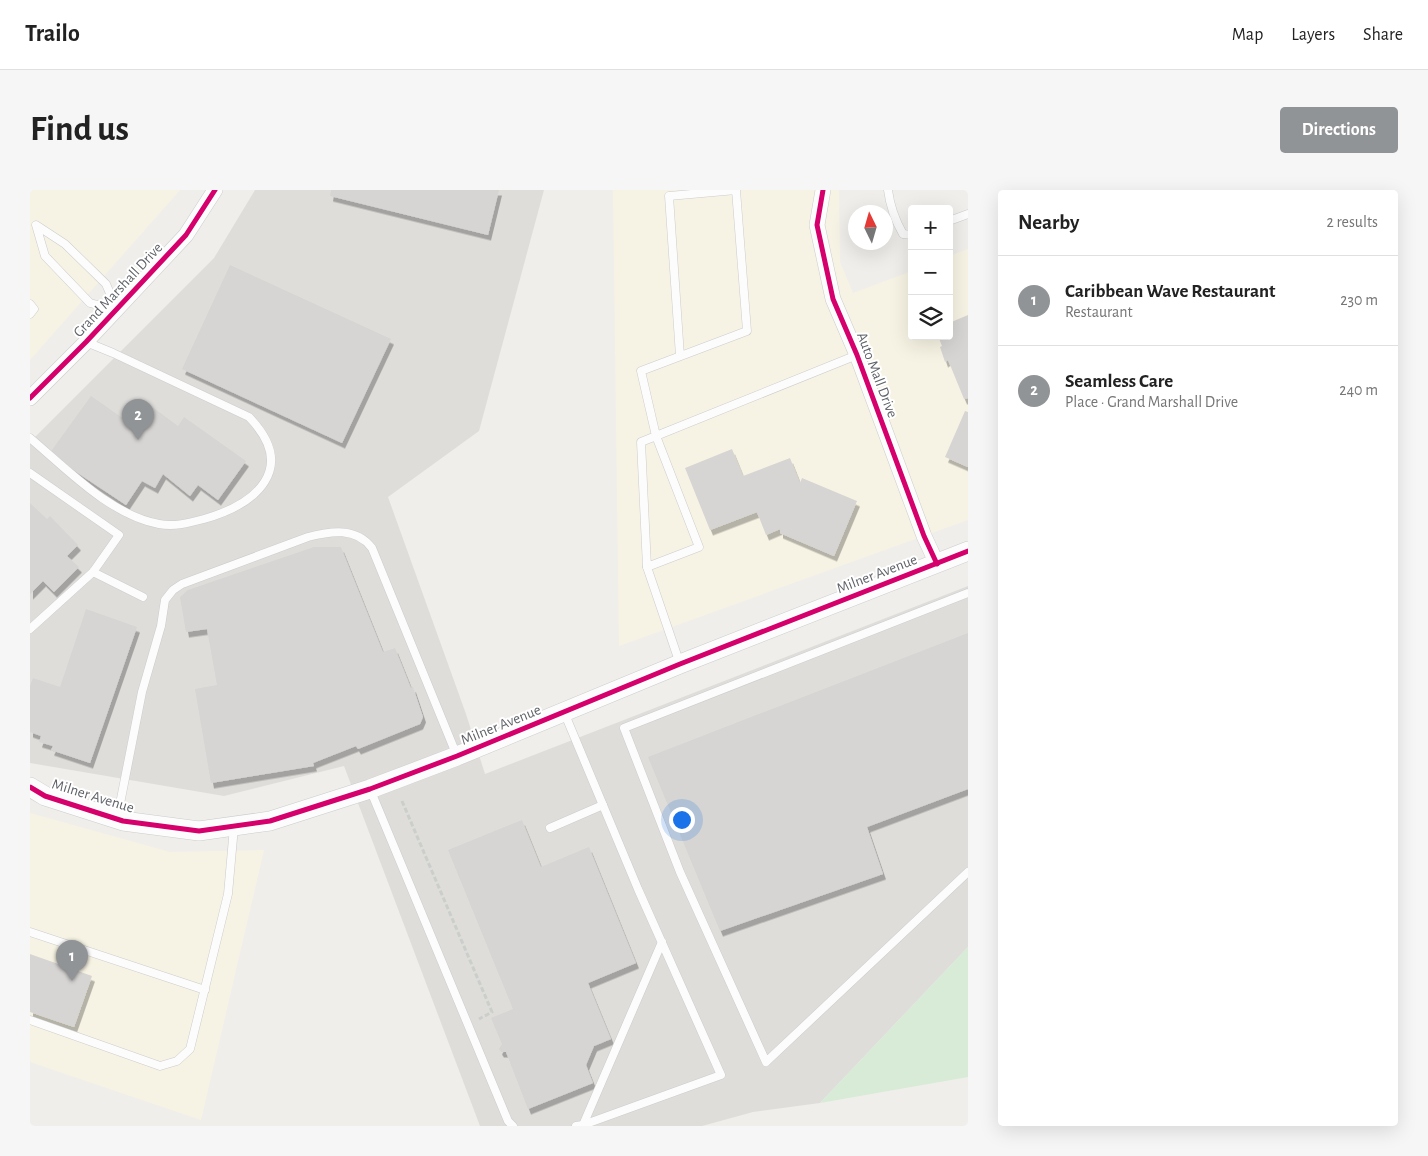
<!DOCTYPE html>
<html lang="en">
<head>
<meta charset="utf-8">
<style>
  :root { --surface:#fff; --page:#f6f6f6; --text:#222; --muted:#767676; --line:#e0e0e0; --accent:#919496 }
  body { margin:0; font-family:"Alegreya Sans",sans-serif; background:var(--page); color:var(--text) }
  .controls { position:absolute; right:15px; top:15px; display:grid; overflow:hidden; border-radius:5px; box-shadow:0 5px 20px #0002 }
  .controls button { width:45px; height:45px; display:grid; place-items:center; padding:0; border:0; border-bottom:1px solid var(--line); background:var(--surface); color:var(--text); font:25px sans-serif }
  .compass { position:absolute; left:818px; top:15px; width:45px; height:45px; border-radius:50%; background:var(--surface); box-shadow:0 5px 20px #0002; rotate:355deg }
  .you { position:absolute; left:651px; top:629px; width:18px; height:18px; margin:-12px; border:4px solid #fff; border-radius:50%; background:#1a73e8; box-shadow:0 0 0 8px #1a73e833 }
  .badge { display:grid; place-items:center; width:32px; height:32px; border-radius:50%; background:var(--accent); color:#fff; font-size:16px; font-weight:700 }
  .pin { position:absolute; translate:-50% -41px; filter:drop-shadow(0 1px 2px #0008) }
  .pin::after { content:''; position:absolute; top:26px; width:18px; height:15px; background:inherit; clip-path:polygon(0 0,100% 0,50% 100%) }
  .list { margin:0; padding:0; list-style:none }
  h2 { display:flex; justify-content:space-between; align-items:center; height:65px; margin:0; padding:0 20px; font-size:21px }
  h2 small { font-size:16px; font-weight:400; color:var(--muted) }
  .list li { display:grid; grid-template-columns:32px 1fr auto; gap:15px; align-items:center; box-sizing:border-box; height:90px; padding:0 20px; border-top:1px solid var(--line) }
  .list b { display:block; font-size:19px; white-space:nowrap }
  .list p { margin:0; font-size:16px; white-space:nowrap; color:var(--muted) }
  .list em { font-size:16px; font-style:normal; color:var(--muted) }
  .icon { flex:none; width:28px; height:28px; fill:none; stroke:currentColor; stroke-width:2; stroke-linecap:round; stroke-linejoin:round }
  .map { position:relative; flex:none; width:938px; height:936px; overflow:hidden; border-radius:5px }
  header { display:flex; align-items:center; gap:30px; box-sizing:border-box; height:70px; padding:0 25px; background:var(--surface); border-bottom:1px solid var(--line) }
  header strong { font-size:24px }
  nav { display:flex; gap:28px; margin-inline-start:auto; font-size:18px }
  .intro { display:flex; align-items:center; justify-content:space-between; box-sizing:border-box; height:120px; padding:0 30px }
  h1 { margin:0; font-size:35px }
  .button { padding:12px 22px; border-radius:5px; background:var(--accent); color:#fff; font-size:18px; font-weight:700 }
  main { display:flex; gap:30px; padding:0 30px }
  aside { flex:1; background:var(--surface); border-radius:5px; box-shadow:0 5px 20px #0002 }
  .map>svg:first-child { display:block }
  .commercial { fill:#f7f3e4 }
  .industrial { fill:#dfddda }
  .green { fill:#d8ebd6 }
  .building { fill:#d6d5d3; filter:url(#shadow) }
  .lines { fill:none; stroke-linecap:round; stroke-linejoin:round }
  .service-casing { stroke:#cbcccc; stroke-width:9 }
  .minor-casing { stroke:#cbcccc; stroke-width:16 }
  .tertiary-casing { stroke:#cbcccc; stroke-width:20 }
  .path { stroke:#cacfcc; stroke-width:3; stroke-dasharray:5 2.5; stroke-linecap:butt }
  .service { stroke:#fdfcfc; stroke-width:8 }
  .minor { stroke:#fdfcfc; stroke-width:15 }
  .tertiary { stroke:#fdfcfc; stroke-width:19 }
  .cycleway-casing { stroke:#fff; stroke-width:8 }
  .cycleway { stroke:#d6006c; stroke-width:5 }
  .labels { text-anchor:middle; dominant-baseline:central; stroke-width:4; stroke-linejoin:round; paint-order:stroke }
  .street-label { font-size:15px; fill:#5f6368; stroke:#fff }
</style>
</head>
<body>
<header>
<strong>Trailo</strong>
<nav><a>Map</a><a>Layers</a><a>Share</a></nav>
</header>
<div class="intro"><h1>Find us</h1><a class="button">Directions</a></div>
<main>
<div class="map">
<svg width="938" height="936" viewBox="0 0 938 936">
  <defs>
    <filter id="shadow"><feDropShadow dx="3" dy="5.5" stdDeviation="0" flood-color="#0004"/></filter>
  </defs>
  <rect width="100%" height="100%" fill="#efeeea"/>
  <g class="commercial">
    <polygon points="0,0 150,0 0,170"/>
    <polygon points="583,0 809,0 810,72 823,103 882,81 882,146 919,146 919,66 938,59 938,330 589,456"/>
    <polygon points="0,623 140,662 234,660 171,930 0,872"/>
  </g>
  <polygon class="industrial" points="225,0 514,0 449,241 358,307 436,524 455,584 938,396 938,757 790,913 723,922 672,936 450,936 314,576 194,606 0,573 0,252 184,68"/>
  <polygon class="green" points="938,757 938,887 790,913"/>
  <g class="building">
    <polygon points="301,0 469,0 458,45 300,6"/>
    <polygon points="200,75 361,149 312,253 152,179"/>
    <polygon points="938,125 938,208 934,209 918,170 915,172 910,157 912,156 908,146 919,146 919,133"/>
    <polygon points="61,206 94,229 110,208 148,236 154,227 216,271 188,310 168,295 160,306 133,284 125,298 112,291 96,315 19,264"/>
    <polygon points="935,221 938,222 938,277 915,267"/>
    <polygon points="702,259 713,286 760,268 770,293 772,288 827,311 804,366 750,343 750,339 736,345 727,322 680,340 655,278"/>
    <polygon points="0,313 17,329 20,326 48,355 37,366 49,377 24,402 13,391 0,404"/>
    <polygon points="284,357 311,357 353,462 365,458 381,498 383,497 393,527 390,534 328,559 326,556 293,569 283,573 284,576 181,593 165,499 187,495 177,439 156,442 150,407 158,400"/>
    <polygon points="56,419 107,437 60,573 21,560 23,556 9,552 11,546 0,542 0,496 3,488 30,497"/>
    <polygon points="938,443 938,599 837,637 853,684 690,741 618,567"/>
    <polygon points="492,630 511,677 559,657 606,773 558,793 581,849 564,856 556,875 563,893 498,919 476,862 471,862 469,859 472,854 461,828 483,819 418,660"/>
    <polygon points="0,764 62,786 44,837 0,822"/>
  </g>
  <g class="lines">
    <defs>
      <g id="service">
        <path d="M858 0C860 16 865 30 873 44L882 45"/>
        <polyline points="919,31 938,24"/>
        <polygon points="6,35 35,54 76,94 87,120 60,113 15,66"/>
        <polyline points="0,114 4,119 0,124"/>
        <polyline points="650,166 639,6 706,0 717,141 611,181 626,246 669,357 617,377 611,252 626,246 827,165"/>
        <path d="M0 248C37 279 80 325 129 334 144 337 159 333 174 329 227 314 268 278 219 227L83 163 56 152"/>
        <polyline points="0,283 89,345 63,382 0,439"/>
        <polyline points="617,377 650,474"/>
        <polyline points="63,382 113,407"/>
        <polyline points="938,403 594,538 650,682 736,872 938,682"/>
        <polyline points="534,522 608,699 691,885 553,935 546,936"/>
        <polyline points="340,599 478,931 483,936"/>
        <path d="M87 629 112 502 131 436 135 410 143 400 152 394 278 347C301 341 326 337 342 358L427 566"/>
        <polyline points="520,638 573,615"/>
        <polyline points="0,742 175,800"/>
        <polyline points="0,830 130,876 147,871 160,859 198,704 204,637"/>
        <polyline points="553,935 632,752"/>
      </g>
      <g id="minor">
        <polyline points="793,0 787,35 803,109 827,165 894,346 907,374"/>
        <polyline points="0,208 56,152 156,45 185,0"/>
      </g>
      <polyline id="tertiary" points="0,597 15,606 93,631 169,641 240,631 340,599 427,566 650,474 938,361"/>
    </defs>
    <use href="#service" class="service-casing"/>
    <use href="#minor" class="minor-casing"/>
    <use href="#tertiary" class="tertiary-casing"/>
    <polyline class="path" points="372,611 462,822 449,829"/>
    <use href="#service" class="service"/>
    <use href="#minor" class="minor"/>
    <use href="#tertiary" class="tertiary"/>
    <defs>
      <g id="cycleway">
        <polyline points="793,0 787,35 803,109 827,165 894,346 907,374"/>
        <polyline points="0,208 56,152 156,45 185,0"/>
        <polyline points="0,597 15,606 93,631 169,641 240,631 340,599 427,566 650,474 938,361"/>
      </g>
    </defs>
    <use href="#cycleway" class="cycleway-casing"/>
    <use href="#cycleway" class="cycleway"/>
  </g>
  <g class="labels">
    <g class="street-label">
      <text transform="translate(88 100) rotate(-47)">Grand Marshall Drive</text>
      <text transform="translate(847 185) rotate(69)">Auto Mall Drive</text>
      <text transform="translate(847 384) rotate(-21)">Milner Avenue</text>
      <text transform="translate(471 535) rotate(-22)">Milner Avenue</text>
      <text transform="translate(63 606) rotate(17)">Milner Avenue</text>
    </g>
  </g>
</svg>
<div class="controls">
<button>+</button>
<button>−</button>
<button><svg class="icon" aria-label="layers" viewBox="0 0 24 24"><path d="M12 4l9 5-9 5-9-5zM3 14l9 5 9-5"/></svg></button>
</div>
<svg class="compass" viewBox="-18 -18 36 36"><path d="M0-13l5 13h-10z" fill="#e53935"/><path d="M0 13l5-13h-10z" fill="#767676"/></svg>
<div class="you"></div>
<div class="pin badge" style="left:42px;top:791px">1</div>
<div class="pin badge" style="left:108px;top:250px">2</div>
</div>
<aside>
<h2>Nearby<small>2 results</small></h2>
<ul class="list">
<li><span class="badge">1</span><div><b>Caribbean Wave Restaurant</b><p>Restaurant</p></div><em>230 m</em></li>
<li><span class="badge">2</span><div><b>Seamless Care</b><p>Place · Grand Marshall Drive</p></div><em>240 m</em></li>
</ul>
</aside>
</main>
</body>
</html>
